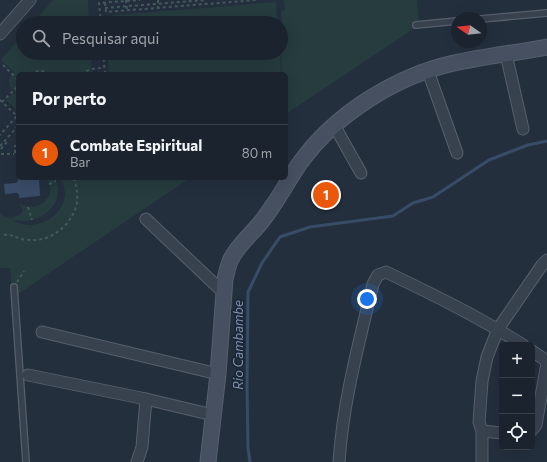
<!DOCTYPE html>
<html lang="pt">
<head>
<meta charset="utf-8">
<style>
  :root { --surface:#1b232e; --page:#282f3a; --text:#f1f3f6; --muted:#a0a4aa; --line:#39404a; --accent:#ea580c }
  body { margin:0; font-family:Commissioner,sans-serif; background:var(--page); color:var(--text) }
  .controls { position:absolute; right:12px; bottom:12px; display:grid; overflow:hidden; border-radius:6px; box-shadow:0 4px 16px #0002 }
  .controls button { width:36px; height:36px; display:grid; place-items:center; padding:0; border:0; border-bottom:1px solid var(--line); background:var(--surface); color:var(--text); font:20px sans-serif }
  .compass { position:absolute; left:451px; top:12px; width:36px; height:36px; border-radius:50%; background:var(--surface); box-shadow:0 4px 16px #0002; rotate:284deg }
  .you { position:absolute; left:367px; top:299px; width:14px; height:14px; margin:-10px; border:3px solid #fff; border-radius:50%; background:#1a73e8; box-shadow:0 0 0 6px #1a73e833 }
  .badge { display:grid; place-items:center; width:26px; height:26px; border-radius:50%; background:var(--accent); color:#fff; font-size:13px; font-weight:700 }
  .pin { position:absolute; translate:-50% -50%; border:2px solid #fff; box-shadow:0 1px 4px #0006 }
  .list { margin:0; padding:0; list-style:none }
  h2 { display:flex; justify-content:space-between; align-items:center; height:52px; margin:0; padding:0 16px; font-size:17px }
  h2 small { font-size:13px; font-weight:400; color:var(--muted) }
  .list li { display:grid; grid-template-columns:26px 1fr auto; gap:12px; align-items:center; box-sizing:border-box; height:56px; padding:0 16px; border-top:1px solid var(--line) }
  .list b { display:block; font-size:15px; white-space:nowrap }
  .list p { margin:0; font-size:13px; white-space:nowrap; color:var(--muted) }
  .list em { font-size:13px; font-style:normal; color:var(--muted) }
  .icon { flex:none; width:22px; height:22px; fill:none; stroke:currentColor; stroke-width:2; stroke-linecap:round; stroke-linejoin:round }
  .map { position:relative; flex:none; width:547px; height:462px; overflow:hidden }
  .search { position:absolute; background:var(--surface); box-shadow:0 4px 16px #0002; left:16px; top:16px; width:272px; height:44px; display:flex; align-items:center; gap:10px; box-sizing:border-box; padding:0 14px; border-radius:22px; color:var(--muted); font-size:15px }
  .panel { position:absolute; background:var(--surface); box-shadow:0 4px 16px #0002; left:16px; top:72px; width:272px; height:108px; border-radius:6px }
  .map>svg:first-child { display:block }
  .green { fill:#263c3f }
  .water { fill:#394c67 }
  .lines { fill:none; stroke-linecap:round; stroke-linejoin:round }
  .stream { stroke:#394c67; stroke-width:3 }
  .lane-casing { stroke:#565f6c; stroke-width:8 }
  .street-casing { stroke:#565f6c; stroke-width:13 }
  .secondary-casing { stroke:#565f6c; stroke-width:17 }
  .path { stroke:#44595c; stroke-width:2; stroke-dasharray:3 3; stroke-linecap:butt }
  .lane { stroke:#38414e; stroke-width:5.5 }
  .street { stroke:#38414e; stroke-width:11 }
  .secondary { stroke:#465061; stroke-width:15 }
  .labels { text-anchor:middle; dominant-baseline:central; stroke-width:3.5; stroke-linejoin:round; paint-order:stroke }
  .water-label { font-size:13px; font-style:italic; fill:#7c92b1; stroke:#1d2633 }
</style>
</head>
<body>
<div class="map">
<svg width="547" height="462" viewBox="0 0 547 462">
  <rect width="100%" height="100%" fill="#242f3e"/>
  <g class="green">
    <polygon points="53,0 88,0 89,23 33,23"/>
    <polygon points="284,0 417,0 419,25 286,114 286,74 282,74 281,53 281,34 283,34 281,11 285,10"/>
    <polygon points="276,2 277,23 106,23 105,16"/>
    <path d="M23 34V53H91L92 72H97V74H18V111L6 100 14 93H17C8 88 6 79 14 72L1 60Z"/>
    <polygon points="108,53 280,53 281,74 109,74"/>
    <path d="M47 178H55C57 182 58 186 58 191 58 211 34 225 16 220L14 222C20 223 26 226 32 225 55 223 74 200 60 178H190L12 298 10 268H0V213C7 221 17 218 23 211L19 203C30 211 48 206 50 191 51 186 49 182 47 178Z"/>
  </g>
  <polygon class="water" points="18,178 39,178 40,196 19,198 19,195 17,193 5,194 4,184 16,183 18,181"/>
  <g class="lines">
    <polyline class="stream" points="250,462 248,448 247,385 248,292 262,263 280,237 310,227 393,216 413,203 433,197 489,160 528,145 547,141"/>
    <defs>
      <g id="lane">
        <polyline points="481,19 547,13"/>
        <polyline points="416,25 457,21"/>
        <polyline points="14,287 26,462"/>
      </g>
      <g id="street">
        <polyline points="0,34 30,0"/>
        <polyline points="506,54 523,129"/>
        <polyline points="428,71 457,153"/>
        <polyline points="334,125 361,173"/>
        <polyline points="146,219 224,293"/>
        <polyline points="42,332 218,374"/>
        <polyline points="532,351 547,361"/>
        <polyline points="28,375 146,399 213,415"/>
        <polyline points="532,430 536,425 547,363"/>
        <polyline points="482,431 502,433"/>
        <polyline points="137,462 142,447 146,399"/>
        <path d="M339 462C343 401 359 343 373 284L378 275 386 272C432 294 479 317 523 345"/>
        <polyline points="482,462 482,431 479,422 482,381 487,357 498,329 542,265 547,260"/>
      </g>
      <path id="secondary" d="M208 462 218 374 225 279C227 272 228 265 231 259 237 247 247 238 256 228 262 222 267 214 272 207 282 193 290 177 300 163 335 114 396 76 454 63 485 56 516 53 547 47"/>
    </defs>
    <use href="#lane" class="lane-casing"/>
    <use href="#street" class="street-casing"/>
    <use href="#secondary" class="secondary-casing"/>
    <g class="path">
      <polyline points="126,0 127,11"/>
      <polyline points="158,0 158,8"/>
      <polyline points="105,3 106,12 256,0"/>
      <polyline points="105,8 206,0"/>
      <polyline points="101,23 99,3 140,0"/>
      <polyline points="103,53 105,74"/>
      <polyline points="3,65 18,80"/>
      <path d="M30 74C37 70 43 70 50 74"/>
      <path d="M81 74C89 69 95 68 104 68"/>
      <polyline points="0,100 17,116 0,135"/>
      <polyline points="2,102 18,86"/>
      <polyline points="0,146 18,126"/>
      <polyline points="1,149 7,142"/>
      <polyline points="15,153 15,146 18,145"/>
      <polyline points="1,154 14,154"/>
      <polyline points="49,184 56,181"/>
      <polyline points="28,207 32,220"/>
      <path d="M4 235C11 234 15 237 21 239 25 240 30 240 34 240 54 240 74 222 77 202 78 193 76 186 74 178"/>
      <polyline points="17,282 24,271"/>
    </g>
    <use href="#lane" class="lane"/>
    <use href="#street" class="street"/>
    <use href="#secondary" class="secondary"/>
  </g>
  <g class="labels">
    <g class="water-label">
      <text transform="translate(238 345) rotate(-90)">Rio Cambambe</text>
    </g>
  </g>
</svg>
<div class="controls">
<button>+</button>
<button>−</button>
<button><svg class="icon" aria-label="locate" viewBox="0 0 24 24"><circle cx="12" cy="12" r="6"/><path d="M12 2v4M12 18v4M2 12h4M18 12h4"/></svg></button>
</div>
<svg class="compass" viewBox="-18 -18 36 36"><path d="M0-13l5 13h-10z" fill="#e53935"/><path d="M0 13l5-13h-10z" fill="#a0a4aa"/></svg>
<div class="you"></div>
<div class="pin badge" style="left:326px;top:195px">1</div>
<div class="search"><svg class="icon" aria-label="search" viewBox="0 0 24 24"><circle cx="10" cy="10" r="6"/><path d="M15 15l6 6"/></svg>Pesquisar aqui</div>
<section class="panel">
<h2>Por perto<small></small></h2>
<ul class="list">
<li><span class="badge">1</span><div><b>Combate Espiritual</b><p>Bar</p></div><em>80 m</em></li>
</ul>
</section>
</div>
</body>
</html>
